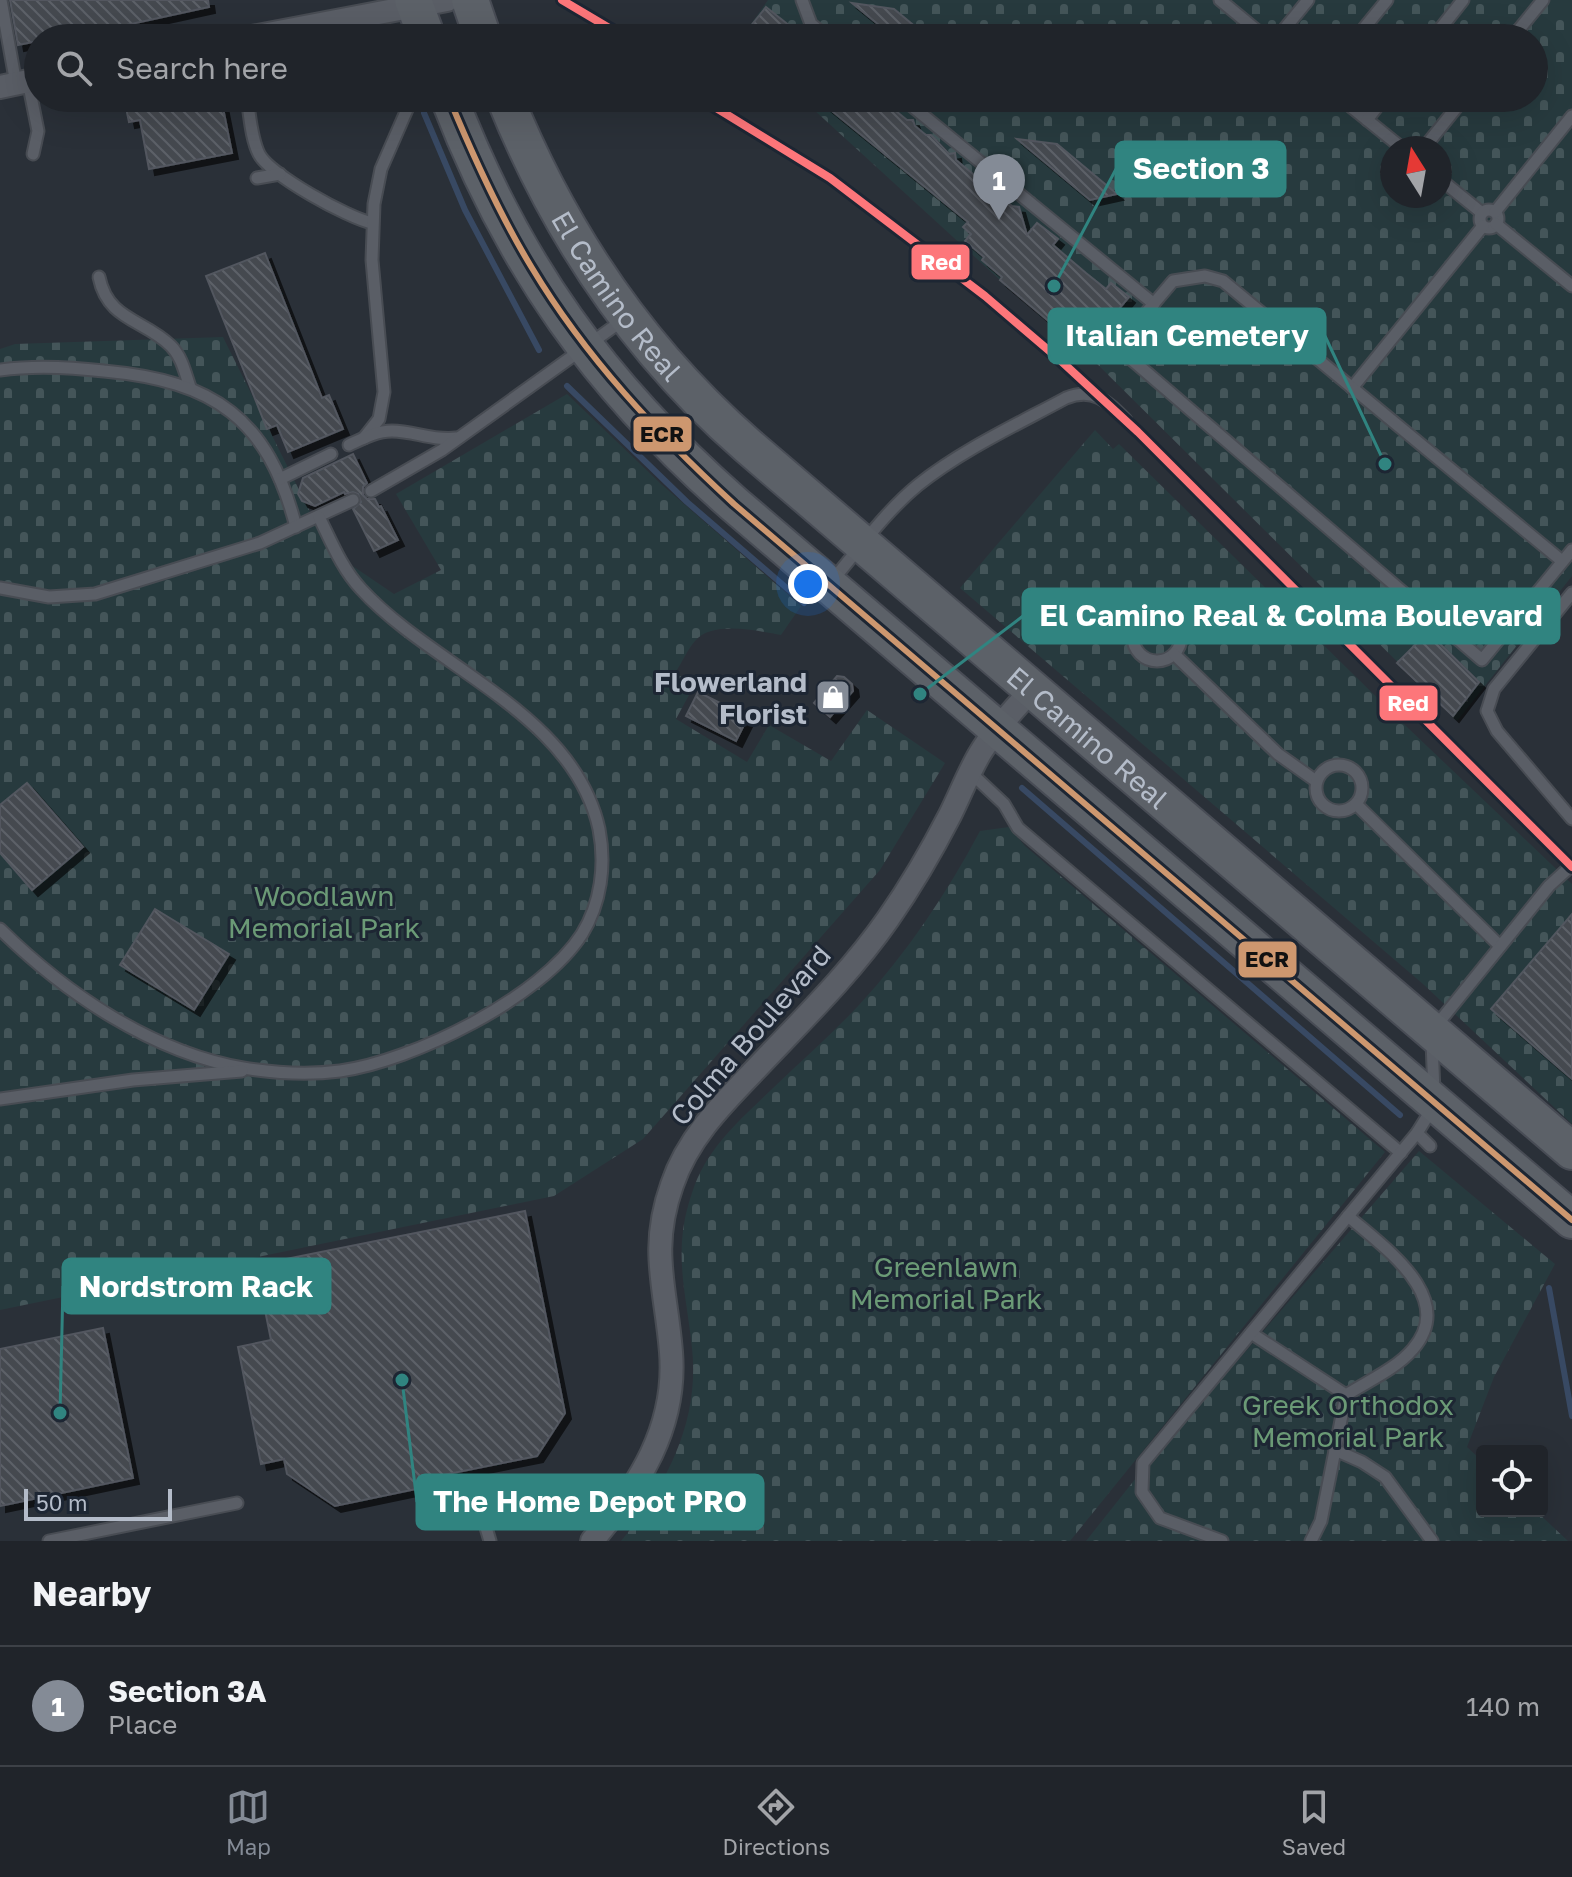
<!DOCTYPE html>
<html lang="en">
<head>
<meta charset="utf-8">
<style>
  :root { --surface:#20242a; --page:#282c32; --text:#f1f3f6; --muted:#a2a4a8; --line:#3d4147; --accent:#848b96 }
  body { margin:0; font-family:"Golos Text",sans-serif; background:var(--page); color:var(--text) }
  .controls { position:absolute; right:24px; bottom:24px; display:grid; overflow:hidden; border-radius:8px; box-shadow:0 8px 32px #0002 }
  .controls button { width:72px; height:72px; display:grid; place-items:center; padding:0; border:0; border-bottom:2px solid var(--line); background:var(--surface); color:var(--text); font:40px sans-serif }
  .compass { position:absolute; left:1380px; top:136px; width:72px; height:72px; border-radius:50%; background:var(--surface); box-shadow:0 8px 32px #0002; rotate:349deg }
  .scale { position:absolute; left:24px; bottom:20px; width:148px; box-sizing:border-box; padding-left:8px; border:4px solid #b4bcc9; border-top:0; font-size:22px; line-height:28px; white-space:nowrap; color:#b4bcc9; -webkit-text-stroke:6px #1d2633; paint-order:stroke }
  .you { position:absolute; left:808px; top:584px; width:28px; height:28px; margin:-20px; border:6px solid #fff; border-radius:50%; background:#1a73e8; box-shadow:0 0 0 12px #1a73e833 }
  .badge { display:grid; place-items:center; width:52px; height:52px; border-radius:50%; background:var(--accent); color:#fff; font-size:26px; font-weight:700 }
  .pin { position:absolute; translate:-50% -66px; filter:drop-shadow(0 2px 4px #0008) }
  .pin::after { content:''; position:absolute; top:42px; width:28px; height:24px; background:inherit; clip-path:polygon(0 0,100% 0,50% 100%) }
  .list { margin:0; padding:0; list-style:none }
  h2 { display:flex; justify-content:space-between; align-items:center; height:104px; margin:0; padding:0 32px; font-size:34px }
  h2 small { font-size:26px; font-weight:400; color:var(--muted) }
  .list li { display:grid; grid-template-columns:52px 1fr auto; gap:24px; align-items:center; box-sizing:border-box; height:120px; padding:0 32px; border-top:2px solid var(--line) }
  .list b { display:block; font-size:30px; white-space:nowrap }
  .list p { margin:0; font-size:26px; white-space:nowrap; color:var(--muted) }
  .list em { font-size:26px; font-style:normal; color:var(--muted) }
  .icon { flex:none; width:44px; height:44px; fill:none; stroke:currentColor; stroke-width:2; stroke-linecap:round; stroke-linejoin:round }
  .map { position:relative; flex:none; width:1572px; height:1541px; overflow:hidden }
  .search { position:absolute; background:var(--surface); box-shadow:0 8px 32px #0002; left:24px; right:24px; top:24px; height:88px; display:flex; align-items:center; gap:20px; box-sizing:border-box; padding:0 28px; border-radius:44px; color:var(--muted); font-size:30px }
  .sheet { height:224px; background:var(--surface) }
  nav { display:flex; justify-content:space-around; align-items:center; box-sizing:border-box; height:112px; border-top:2px solid var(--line); background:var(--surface); font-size:22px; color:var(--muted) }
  nav a { display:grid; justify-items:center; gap:4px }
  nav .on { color:var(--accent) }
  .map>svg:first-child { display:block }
  .cemetery { fill:url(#cemetery-stones); fill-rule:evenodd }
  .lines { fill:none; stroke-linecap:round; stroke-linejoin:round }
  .stream { stroke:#384963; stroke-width:6 }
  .building { fill:url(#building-back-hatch); stroke:#52575f; stroke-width:2; filter:url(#shadow) }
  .lane-casing { stroke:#484c53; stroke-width:15 }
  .street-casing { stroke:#484c53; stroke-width:26 }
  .primary-casing { stroke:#484c55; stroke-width:40 }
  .lane { stroke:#5a5e66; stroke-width:11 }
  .street { stroke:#5a5e66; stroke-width:22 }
  .primary { stroke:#5c6168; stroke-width:36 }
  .bus-1-casing { stroke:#1d2633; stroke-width:12 }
  .bus-1 { stroke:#cd976f; stroke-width:6 }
  .metro-1-casing { stroke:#1d2633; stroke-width:14 }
  .metro-1 { stroke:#fd767a; stroke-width:8 }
  .labels { text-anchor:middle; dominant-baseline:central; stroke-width:6; stroke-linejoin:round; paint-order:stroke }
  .street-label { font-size:28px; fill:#b4bcc9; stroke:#1d2633 }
  .poi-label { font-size:28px; font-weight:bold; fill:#b4bcc9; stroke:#1d2633; text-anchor:end }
  .park-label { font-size:28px; fill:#6b9a76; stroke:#1d2633 }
  .leader { fill:none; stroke:#308480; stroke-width:3 }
  .callout-dot { fill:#308480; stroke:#1d2633; stroke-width:3 }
  .callout { fill:#308480; stroke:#308480; stroke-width:3 }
  .callout-label { font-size:30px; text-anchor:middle; font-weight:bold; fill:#fff }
  .line-badge { stroke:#1d2633; stroke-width:3 }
  .badge-label { font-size:22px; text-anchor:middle; font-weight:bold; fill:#fff }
  .pale-badge-label { font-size:22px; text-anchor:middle; font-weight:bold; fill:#111 }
</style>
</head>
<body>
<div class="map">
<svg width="1572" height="1541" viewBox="0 0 1572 1541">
  <defs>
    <pattern id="cemetery-stones" width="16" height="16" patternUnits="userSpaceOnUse" patternTransform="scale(2)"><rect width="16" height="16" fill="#273a3e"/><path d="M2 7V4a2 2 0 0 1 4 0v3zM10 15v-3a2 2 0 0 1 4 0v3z" fill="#445559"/></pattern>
    <pattern id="building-back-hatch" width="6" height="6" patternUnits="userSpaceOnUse" patternTransform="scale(2)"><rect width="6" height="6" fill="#444950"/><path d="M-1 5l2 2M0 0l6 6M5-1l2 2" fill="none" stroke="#5d6168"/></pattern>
    <filter id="shadow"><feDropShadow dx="6" dy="6" stdDeviation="0" flood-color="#0009"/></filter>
  </defs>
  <rect width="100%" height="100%" fill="#2a3038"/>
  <g class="cemetery">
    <path d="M768 0H1572V576L1457 721 1084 351 1000 280 801 98H1534V38H741ZM1392 148H1440V196H1392Z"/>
    <path d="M223 337 329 550 394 594 441 570 396 494 567 394 661 484 801 606 781 635C758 631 712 620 695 641 687 650 682 663 675 673L695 684 676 719 747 762 769 725 831 761 867 710 945 763 880 870 643 1139 554 1196 0 1310V349L15 344Z"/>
    <polygon points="1095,430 1113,449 1119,444 1408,728 1572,884 1572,1124 1423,984 960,588"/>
    <path d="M1009 827 1025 846 1385 1152 1070 1541H621C666 1486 700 1422 692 1348 686 1290 672 1251 692 1193 706 1148 740 1120 772 1089 801 1061 832 1034 859 1005 907 953 947 893 980 831Z"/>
    <polygon points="1419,1151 1555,1264 1494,1377 1467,1447 1482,1461 1482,1511 1536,1511 1568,1541 1086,1541 1132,1483"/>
  </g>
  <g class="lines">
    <g class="stream">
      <polyline points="424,113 465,210 539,350"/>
      <polyline points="567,386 687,502 804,603"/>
      <polyline points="1022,788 1400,1115"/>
      <polyline points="1549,1288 1572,1416"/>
    </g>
  </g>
  <g class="building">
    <polygon points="10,0 208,0 209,7 67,38 38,38 38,41 18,45"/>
    <polygon points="852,3 894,9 929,38 895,38"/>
    <polygon points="766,7 805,38 741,38"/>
    <polygon points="124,98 221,98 232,153 149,169 140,120 129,122"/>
    <polygon points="816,98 880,98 907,120 913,120 915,126 926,135 931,135 949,154 955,153 956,160 1012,206 1019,207 1027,235 1037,223 1058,239 1053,245 1086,273 1106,289 1111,283 1129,297 1084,351 1000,280 1002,277 982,260 984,257 965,241 971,234 963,227 968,222"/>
    <polygon points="1017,139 1057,144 1117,194 1090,200"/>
    <polygon points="265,253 322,398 329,395 343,429 288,452 277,425 267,429 206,276"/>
    <polygon points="353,454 367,483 363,487 363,495 367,499 375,499 379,507 381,506 398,540 374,551 353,509 361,502 358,494 353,492 345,494 344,492 315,506 302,501 298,494 303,478"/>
    <polygon points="1428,632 1479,682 1453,716 1397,663"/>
    <polygon points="837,676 844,677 852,684 853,691 830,717 814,703"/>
    <polygon points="698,692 748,717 736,741 686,716"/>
    <polygon points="27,783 83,847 32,890 0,853 0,805"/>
    <polygon points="155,909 229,954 194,1010 120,965"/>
    <polygon points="1572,914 1572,1079 1491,1009"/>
    <polygon points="525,1211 565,1413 537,1456 438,1476 440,1484 335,1506 287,1474 284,1459 261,1464 238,1347 271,1340 256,1265"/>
    <polygon points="103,1328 133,1478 0,1506 0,1349"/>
  </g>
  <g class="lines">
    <defs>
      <g id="lane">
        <polyline points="1,0 16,84"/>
        <polyline points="802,0 811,24 828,38"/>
        <polyline points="1220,0 1266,38"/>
        <polyline points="1277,38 1308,0"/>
        <polyline points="1356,38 1387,0"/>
        <polyline points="1433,38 1463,0"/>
        <polyline points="1512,38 1543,0"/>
        <polyline points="28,81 38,131 33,154"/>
        <path d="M247 98C250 116 251 138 259 154 270 175 348 218 372 223"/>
        <polyline points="902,98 1154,304"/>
        <polyline points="1340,98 1402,148"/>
        <polyline points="1367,120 1384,98"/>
        <polyline points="1424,148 1464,98"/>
        <polyline points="257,178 280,174"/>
        <polyline points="1440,179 1482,213"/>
        <circle cx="1489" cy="219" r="9"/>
        <polyline points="1495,212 1572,116"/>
        <polyline points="1496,224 1572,286"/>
        <path d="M99 277C108 321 144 319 171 346 182 357 185 373 190 387"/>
        <path d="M0 370C35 365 70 367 104 371 214 381 268 418 296 527"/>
        <polyline points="1352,388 1483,226"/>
        <polyline points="364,438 379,419 384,392 372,260 374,204 381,169 412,98"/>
        <path d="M349 445C362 439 376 431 392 431 414 431 433 441 456 438"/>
        <polyline points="280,479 331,454"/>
        <polyline points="371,491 442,450 623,320"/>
        <polyline points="1562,561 1223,281 1205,276 1173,281 1117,347 1482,660 1572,550"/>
        <path d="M832 581C859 549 885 512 918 485 962 450 1016 425 1066 398 1093 387 1107 401 1126 420"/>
        <polyline points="0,588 49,597 95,594 260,543 353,500"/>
        <polyline points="1572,593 1494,689 1487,711 1497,731 1572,819"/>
        <circle cx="1157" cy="637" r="24"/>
        <polyline points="1174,654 1278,754 1316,781"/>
        <circle cx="1339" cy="788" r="23"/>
        <polyline points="970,772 1004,804 1018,828 1401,1153"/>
        <polyline points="1356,804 1500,946"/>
        <path d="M0 929C66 994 152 1052 243 1068 274 1073 309 1075 340 1071 413 1061 541 998 582 934 601 903 606 865 599 829 574 713 433 668 361 589 342 569 331 541 319 517"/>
        <polyline points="1436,1026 1549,886 1572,865"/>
        <polyline points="1432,1042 1434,1092"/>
        <polyline points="0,1099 133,1080 242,1071"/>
        <polyline points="1417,1133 1430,1146"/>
        <polyline points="1251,1333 1346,1395"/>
        <polyline points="1335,1450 1362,1462 1385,1477 1432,1541"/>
        <polyline points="467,1500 481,1511 490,1541"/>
        <polyline points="49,1541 237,1503"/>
        <polyline points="1222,1541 1160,1518 1142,1492 1143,1463 1417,1133 1432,1109"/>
        <path d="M1311 1541 1321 1521 1346 1395C1368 1381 1396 1369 1413 1349 1458 1297 1383 1247 1348 1216"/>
      </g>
      <g id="street">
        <polyline points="247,38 447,0"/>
        <polyline points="0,87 38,79"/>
        <path d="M592 1541C639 1486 677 1427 671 1352 666 1288 649 1250 672 1185 687 1140 720 1106 752 1073 799 1023 849 975 888 919 911 886 932 850 950 815 960 795 968 774 979 755 993 731 1014 710 1032 689"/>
      </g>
      <g id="primary">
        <polyline points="413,0 427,38"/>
        <polyline points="470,0 483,38"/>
        <path d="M449 98C513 265 600 386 734 504L1572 1220"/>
        <path id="s1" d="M505 98C559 232 639 351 748 446L1572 1151"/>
      </g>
    </defs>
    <use href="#lane" class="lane-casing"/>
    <use href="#street" class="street-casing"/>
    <use href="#primary" class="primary-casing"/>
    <use href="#lane" class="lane"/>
    <use href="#street" class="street"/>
    <use href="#primary" class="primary"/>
    <defs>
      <path id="bus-1" d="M449 98C473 156 499 214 532 268 586 358 657 433 734 504L1572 1220"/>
    </defs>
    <use href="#bus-1" class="bus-1-casing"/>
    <use href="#bus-1" class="bus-1"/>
    <defs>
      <g id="metro-1">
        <polyline points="562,0 626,38"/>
        <polyline points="700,98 830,178 985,296 1060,360 1138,432 1572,867"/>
      </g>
    </defs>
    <use href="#metro-1" class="metro-1-casing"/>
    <use href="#metro-1" class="metro-1"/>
  </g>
  <defs>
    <symbol id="shop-square" viewBox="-11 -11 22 22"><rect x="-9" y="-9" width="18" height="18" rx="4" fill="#848b96" stroke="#1d2633"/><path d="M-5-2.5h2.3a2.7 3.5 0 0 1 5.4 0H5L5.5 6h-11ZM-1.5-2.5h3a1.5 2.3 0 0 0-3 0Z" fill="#fff"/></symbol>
  </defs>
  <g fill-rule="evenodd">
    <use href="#shop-square" x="813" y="677" width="40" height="40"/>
  </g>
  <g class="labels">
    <g class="street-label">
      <text stroke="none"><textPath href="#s1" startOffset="228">El Camino Real</textPath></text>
      <text stroke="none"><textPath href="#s1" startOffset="876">El Camino Real</textPath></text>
      <text transform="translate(750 1035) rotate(-49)">Colma Boulevard</text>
    </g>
    <g class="poi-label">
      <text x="807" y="681">Flowerland<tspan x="807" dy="32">Florist</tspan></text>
    </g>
    <g class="park-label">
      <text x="324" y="895">Woodlawn<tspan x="324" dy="32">Memorial Park</tspan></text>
      <text x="946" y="1266">Greenlawn<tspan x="946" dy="32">Memorial Park</tspan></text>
      <text x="1348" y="1404">Greek Orthodox<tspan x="1348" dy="32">Memorial Park</tspan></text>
    </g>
  </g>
  <path class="leader" d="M1054 286L1116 169M1385 464L1325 336M920 694L1023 616M60 1413L63 1286M402 1380L417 1502"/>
  <g class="callout-dot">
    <circle cx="1054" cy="286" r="8"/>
    <circle cx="1385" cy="464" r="8"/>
    <circle cx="920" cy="694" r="8"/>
    <circle cx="60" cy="1413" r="8"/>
    <circle cx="402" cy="1380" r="8"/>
  </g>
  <g class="callout">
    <rect x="1116" y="142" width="169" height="54" rx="8"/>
    <rect x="1049" y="309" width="276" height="54" rx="8"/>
    <rect x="1023" y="589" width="536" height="54" rx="8"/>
    <rect x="63" y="1259" width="267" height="54" rx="8"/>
    <rect x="417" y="1475" width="346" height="54" rx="8"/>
  </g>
  <g class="callout-label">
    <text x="1201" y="179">Section 3</text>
    <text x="1187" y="346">Italian Cemetery</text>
    <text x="1291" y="626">El Camino Real &amp; Colma Boulevard</text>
    <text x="196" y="1297">Nordstrom Rack</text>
    <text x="590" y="1512">The Home Depot PRO</text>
  </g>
  <g class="line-badge">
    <rect x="910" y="243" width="61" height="38" rx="8" fill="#fd767a"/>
    <rect x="632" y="415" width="61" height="38" rx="8" fill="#cd976f"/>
    <rect x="1378" y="684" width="61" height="38" rx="8" fill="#fd767a"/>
    <rect x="1237" y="940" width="61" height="39" rx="8" fill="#cd976f"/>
  </g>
  <g class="badge-label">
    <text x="941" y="270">Red</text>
    <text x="1408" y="711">Red</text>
  </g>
  <g class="pale-badge-label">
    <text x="662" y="442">ECR</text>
    <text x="1267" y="967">ECR</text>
  </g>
</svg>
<div class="controls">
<button><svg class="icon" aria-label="locate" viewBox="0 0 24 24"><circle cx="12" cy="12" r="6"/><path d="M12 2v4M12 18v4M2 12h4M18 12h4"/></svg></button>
</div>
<svg class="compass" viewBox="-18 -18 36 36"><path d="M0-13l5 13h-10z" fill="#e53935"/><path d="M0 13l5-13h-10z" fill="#a2a4a8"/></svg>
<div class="scale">50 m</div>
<div class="you"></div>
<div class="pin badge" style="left:999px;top:220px">1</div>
<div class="search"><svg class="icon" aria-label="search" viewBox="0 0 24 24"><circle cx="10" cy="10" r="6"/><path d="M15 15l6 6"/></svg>Search here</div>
</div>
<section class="sheet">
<h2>Nearby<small></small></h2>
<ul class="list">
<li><span class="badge">1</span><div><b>Section 3A</b><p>Place</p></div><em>140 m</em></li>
</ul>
</section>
<nav>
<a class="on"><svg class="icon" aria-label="map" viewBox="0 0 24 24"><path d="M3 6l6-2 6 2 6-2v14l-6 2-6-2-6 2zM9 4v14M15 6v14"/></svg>Map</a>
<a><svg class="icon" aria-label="directions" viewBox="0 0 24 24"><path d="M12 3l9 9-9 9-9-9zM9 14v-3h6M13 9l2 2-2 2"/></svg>Directions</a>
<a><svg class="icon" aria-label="saved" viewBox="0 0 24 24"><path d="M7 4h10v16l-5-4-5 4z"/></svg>Saved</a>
</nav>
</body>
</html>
